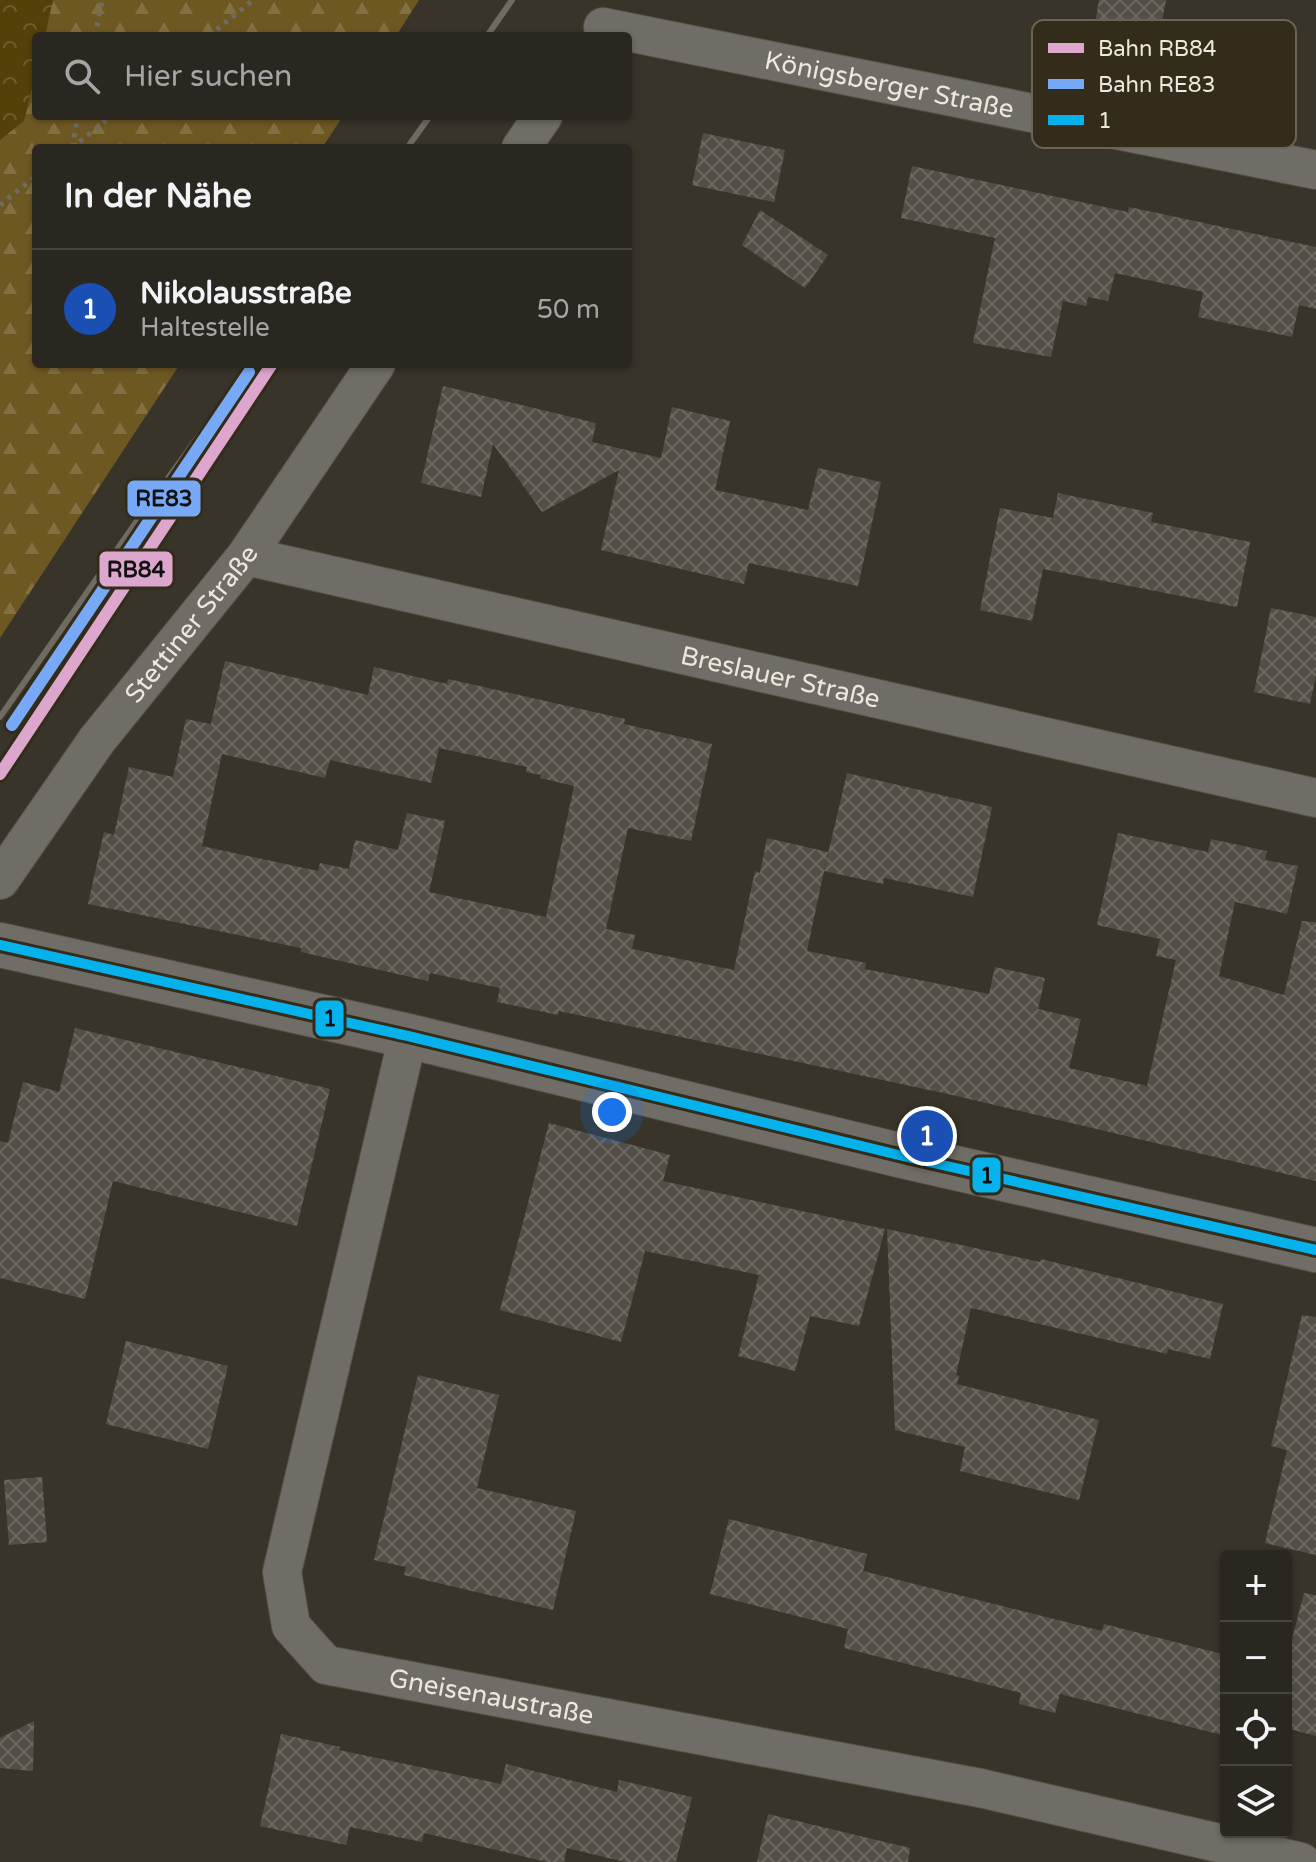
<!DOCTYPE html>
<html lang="de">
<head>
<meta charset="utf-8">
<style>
  :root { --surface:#2a2720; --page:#322f29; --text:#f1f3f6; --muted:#a5a5a5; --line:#46443e; --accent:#1a73e8 }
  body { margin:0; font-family:"Varela Round",sans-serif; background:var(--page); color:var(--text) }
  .controls { position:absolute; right:24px; bottom:24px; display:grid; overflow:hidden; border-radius:8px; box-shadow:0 2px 6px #0004 }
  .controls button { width:72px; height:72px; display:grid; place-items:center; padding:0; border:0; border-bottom:2px solid var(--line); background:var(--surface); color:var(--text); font:40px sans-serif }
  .you { position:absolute; left:612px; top:1112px; width:28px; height:28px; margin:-20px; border:6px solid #fff; border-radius:50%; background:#1a73e8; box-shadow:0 0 0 12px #1a73e833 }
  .badge { display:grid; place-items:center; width:52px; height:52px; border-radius:50%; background:var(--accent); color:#fff; font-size:26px; font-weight:700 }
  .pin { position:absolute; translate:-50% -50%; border:4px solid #fff; box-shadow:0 2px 8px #0006 }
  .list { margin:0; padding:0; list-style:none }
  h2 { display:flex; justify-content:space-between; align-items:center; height:104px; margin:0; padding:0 32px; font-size:34px }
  h2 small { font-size:26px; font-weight:400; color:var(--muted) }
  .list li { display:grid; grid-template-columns:52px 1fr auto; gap:24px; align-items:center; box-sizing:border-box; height:120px; padding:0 32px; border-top:2px solid var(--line) }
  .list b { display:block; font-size:30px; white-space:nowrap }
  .list p { margin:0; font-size:26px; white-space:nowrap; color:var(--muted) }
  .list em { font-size:26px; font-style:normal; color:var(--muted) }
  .icon { flex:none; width:44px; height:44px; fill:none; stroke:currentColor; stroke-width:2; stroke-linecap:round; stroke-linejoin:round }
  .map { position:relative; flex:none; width:1316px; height:1862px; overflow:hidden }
  .search { position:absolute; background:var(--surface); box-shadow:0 2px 6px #0004; left:32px; top:32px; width:600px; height:88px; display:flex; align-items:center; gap:20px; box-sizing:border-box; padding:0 28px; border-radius:8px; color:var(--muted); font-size:30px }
  .panel { position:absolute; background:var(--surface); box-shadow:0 2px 6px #0004; left:32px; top:144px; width:600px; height:224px; border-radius:8px }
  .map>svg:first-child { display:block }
  .forest { fill:url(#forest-firs) }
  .park { fill:url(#park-crowns) }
  .building { fill:url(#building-cross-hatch); fill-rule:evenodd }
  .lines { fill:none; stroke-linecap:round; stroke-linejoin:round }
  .street-casing { stroke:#545148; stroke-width:40 }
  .secondary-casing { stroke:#545148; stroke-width:46 }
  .path { stroke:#6f6b65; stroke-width:5; stroke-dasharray:4 6; stroke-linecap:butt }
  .street { stroke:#706d66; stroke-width:38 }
  .secondary { stroke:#706d66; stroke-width:44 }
  .rail { stroke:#6f6b63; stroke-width:6 }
  .bus-1-casing { stroke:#332c1a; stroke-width:16 }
  .bus-1 { stroke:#06b2eb; stroke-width:10 }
  .rail-1-casing { stroke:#332c1a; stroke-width:18 }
  .rail-2-casing { stroke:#332c1a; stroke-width:18 }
  .rail-1 { stroke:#dda6cc; stroke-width:12 }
  .rail-2 { stroke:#78a9f6; stroke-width:12 }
  .labels { text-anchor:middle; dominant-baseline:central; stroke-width:7; stroke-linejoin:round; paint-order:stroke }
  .street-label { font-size:26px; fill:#ede8dd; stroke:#332c1a }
  .key { fill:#332c1a; stroke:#6b6454; stroke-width:2 }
  .key-label { font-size:22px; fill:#ede8dd }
  .line-badge { stroke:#332c1a; stroke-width:3 }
  .pale-badge-label { font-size:22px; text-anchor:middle; font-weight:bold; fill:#111 }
</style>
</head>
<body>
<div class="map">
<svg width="1316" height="1862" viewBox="0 0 1316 1862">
  <defs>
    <pattern id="forest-firs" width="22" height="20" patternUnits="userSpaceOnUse" patternTransform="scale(2)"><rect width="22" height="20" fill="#6e5822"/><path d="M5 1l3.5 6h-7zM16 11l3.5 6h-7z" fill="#837042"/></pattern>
    <pattern id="park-crowns" width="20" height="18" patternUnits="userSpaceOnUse" patternTransform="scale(2)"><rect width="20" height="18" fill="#54410a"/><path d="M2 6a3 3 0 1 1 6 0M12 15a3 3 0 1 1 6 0" fill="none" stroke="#6d5c2d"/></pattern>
    <pattern id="building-cross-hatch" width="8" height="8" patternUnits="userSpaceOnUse" patternTransform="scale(2)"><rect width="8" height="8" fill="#534f47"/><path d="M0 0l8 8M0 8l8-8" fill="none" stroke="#6c6861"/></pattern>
  </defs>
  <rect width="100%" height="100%" fill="#38342a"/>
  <polygon class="forest" points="0,0 419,0 396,36 36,36 36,116 343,116 322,148 36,148 36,364 180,364 0,638"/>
  <polygon class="park" points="0,0 53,0 45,36 36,36 36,72 24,121 0,140"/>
  <g class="building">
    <polygon points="1099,0 1166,0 1154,64 1090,52"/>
    <polygon points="703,133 785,150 774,202 692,185"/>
    <polygon points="912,166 1128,212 1129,207 1316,247 1316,309 1299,305 1292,337 1198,317 1203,292 1115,273 1108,301 1088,297 1086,306 1063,301 1051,357 973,343 995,238 901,218"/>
    <polygon points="760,210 828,255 805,288 742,245"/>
    <polygon points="443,386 596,423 592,442 661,458 672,407 730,421 715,490 808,510 818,468 881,482 858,586 749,563 744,584 601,550 619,470 542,512 493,444 481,497 421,483"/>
    <polygon points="1058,493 1153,513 1151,522 1250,542 1237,607 1043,569 1032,621 980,610 1000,508 1053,518"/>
    <polygon points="1271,608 1316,617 1316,675 1310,704 1254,692"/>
    <path d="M225 661 368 695 374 667 447 684 448 679 625 719 624 724 712 744 691 841 628 828 606 929 635 935 632 949 734 970 755 871 760 873 767 838 828 852 807 951 866 963 865 969 989 994 995 967 1045 978 1038 1009 1081 1019 1069 1068 1147 1086 1176 960 1156 956 1160 939 1097 925 1118 833 1208 852 1211 839 1267 851 1265 860 1298 866 1287 914 1235 902 1219 976 1284 995 1302 921 1316 922V1181L948 1094 559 1011 558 1015 497 1002 500 988 430 973 428 981 301 952V948L88 904 104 832 114 835 129 767 173 777 186 719 211 724ZM439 748 527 767 526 772 541 775 540 778 574 786 546 917 429 892 445 821 407 813 398 850 355 840 349 869 320 863 318 871 202 846 222 754 325 778 330 760 431 783Z"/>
    <polygon points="847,773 992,807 973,897 884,878 883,884 824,871"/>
    <polygon points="75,1028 330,1089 297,1226 113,1181 85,1299 0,1278 0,1141 8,1143 23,1082 59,1092"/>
    <polygon points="549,1123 670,1155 663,1181 885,1229 859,1326 810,1316 795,1371 738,1356 759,1275 645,1251 621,1342 500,1310"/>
    <polygon points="887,1229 1040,1262 1041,1259 1223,1304 1210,1359 1168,1349 1167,1354 971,1308 956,1375 959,1376 957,1384 1099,1420 1079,1500 960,1471 965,1447 895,1430"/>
    <polygon points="1302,1315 1316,1317 1316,1555 1265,1543 1287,1450 1271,1446"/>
    <polygon points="126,1341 228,1366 208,1449 106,1424"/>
    <polygon points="418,1375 499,1395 477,1488 576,1511 553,1610 404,1575 406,1567 374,1560"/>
    <polygon points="42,1477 47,1542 9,1545 4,1480"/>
    <polygon points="729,1519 867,1554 863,1571 1102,1631 1104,1624 1226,1655 1226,1736 1060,1694 1055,1713 1019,1704 1021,1693 844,1648 848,1629 710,1594"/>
    <polygon points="1304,1593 1316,1595 1316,1736 1286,1728 1286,1662"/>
    <polygon points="34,1721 33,1771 0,1768 0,1738"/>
    <polygon points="281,1734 340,1747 339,1750 501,1784 506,1764 617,1792 619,1780 692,1797 676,1862 625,1862 567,1848 564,1862 547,1862 424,1833 422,1842 350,1827 346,1845 260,1826"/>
    <polygon points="768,1814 910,1848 908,1862 757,1862"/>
  </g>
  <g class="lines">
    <defs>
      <g id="street">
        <path id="s1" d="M603 27 1316 170"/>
        <polyline points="521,148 543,116"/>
        <path id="s2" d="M246 556 1316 798"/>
        <path id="s3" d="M0 880 97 740 246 556 376 364"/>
        <path id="s4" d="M408 1036 282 1572 291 1626 326 1665 980 1788 1301 1862"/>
      </g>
      <polyline id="secondary" points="0,945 408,1036 907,1157 1316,1250"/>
    </defs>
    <use href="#street" class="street-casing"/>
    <use href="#secondary" class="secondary-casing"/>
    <g class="path">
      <polyline points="95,36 102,0"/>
      <polyline points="209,36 253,0"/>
      <polyline points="72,147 78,116"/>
      <polyline points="72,148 111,116"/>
      <polyline points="0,205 36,176"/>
    </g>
    <use href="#street" class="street"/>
    <use href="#secondary" class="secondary"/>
    <g class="rail">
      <polyline points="487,36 512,0"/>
      <polyline points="407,148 430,116"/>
      <polyline points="0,717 139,518 251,364"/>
    </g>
    <defs>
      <polyline id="bus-1" points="0,945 408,1036 907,1157 1316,1250"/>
    </defs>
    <use href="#bus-1" class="bus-1-casing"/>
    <use href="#bus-1" class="bus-1"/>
    <defs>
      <polyline id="rail-1" points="0,774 272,364"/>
      <polyline id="rail-2" points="12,725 249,372"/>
    </defs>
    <use href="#rail-1" class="rail-1-casing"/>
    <use href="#rail-2" class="rail-2-casing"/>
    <use href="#rail-1" class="rail-1"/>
    <use href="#rail-2" class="rail-2"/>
  </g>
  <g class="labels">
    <g class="street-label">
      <text stroke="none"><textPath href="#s1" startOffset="292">Königsberger Straße</textPath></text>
      <text stroke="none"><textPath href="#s3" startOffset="320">Stettiner Straße</textPath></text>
      <text stroke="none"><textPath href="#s2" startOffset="548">Breslauer Straße</textPath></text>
      <text stroke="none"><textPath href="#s4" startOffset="826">Gneisenaustraße</textPath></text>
    </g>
  </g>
  <rect x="1032" y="20" width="264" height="128" rx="12" class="key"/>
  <rect x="1048" y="43" width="36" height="10" fill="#dda6cc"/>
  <rect x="1048" y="79" width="36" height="10" fill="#78a9f6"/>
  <rect x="1048" y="115" width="36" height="10" fill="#06b2eb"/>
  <g class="key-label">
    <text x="1098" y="56">Bahn RB84</text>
    <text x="1098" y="92">Bahn RE83</text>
    <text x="1098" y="128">1</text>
  </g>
  <g class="line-badge">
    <rect x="126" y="479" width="76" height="39" rx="8" fill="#78a9f6"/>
    <rect x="98" y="550" width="76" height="38" rx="8" fill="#dda6cc"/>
    <rect x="314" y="999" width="31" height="39" rx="8" fill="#06b2eb"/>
    <rect x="971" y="1156" width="31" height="38" rx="8" fill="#06b2eb"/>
  </g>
  <g class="pale-badge-label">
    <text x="164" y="506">RE83</text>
    <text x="136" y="577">RB84</text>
    <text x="330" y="1026">1</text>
    <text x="987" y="1183">1</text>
  </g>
</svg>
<div class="controls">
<button>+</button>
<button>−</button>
<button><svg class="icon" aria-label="locate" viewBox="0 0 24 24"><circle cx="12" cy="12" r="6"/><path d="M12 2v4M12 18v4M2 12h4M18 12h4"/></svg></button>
<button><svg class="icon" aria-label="layers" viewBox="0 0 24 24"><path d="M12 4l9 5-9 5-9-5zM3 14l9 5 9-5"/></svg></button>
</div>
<div class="you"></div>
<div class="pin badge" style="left:927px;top:1136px;background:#1a4fb4">1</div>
<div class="search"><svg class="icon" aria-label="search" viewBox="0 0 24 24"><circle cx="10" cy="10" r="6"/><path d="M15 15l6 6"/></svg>Hier suchen</div>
<section class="panel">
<h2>In der Nähe<small></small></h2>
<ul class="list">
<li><span class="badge" style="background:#1a4fb4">1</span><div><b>Nikolausstraße</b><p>Haltestelle</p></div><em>50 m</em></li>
</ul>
</section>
</div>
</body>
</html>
